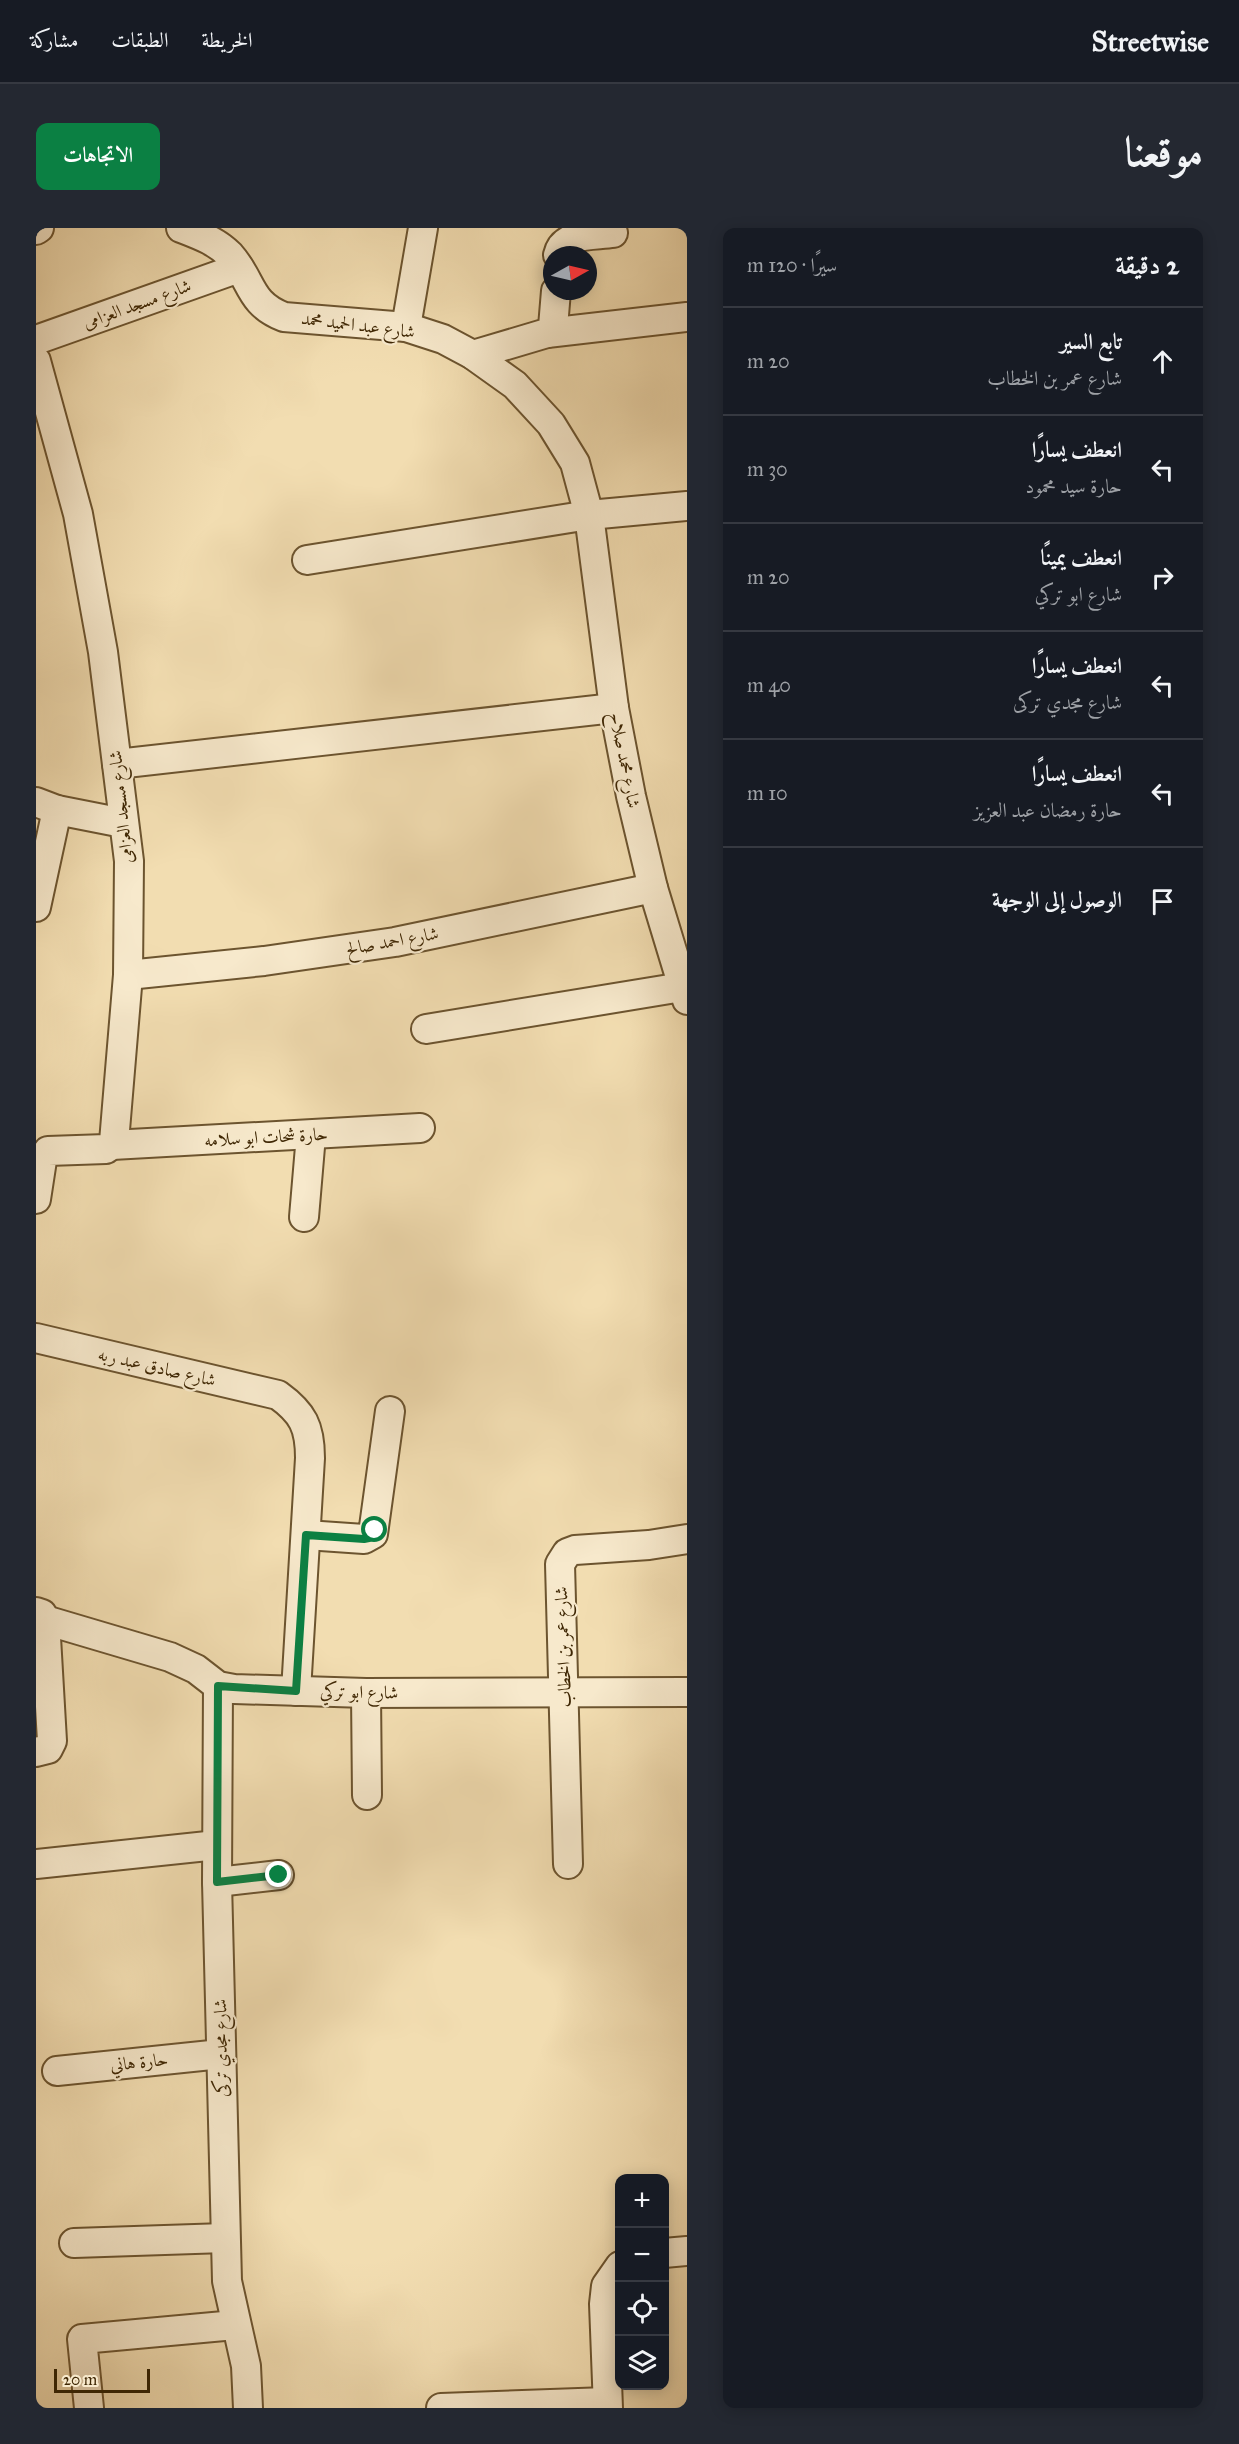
<!DOCTYPE html>
<html lang="ar">
<head>
<meta charset="utf-8">
<style>
  :root { --surface:#171b24; --page:#242831; --text:#f1f3f6; --muted:#9ea1a6; --line:#363941; --accent:#0b8043 }
  body { margin:0; font-family:"IM FELL Great Primer",Amiri,serif; background:var(--page); color:var(--text); direction:rtl }
  .controls { position:absolute; right:18px; bottom:18px; display:grid; overflow:hidden; border-radius:12px; box-shadow:0 3px 15px #0003 }
  .controls button { width:54px; height:54px; display:grid; place-items:center; padding:0; border:0; border-bottom:2px solid var(--line); background:var(--surface); color:var(--text); font:30px sans-serif }
  .compass { position:absolute; left:507px; top:18px; width:54px; height:54px; border-radius:50%; background:var(--surface); box-shadow:0 3px 15px #0003; rotate:82deg }
  .scale { position:absolute; left:18px; bottom:15px; width:96px; box-sizing:border-box; padding-left:6px; border:3px solid #3f2704; border-top:0; font-size:16px; line-height:21px; white-space:nowrap; color:#3f2704; -webkit-text-stroke:4px #f7e9cc; paint-order:stroke }
  .stop { position:absolute; width:18px; height:18px; margin:-14px; border:4px solid #0b8043; border-radius:50%; background:#fff }
  .stop.end { background:#0b8043; border-color:#fff; box-shadow:0 2px 6px #0008 }
  .list { margin:0; padding:0; list-style:none }
  h2 { display:flex; justify-content:space-between; align-items:center; height:78px; margin:0; padding:0 24px; font-size:26px }
  h2 small { font-size:20px; font-weight:400; color:var(--muted) }
  .list li { display:grid; grid-template-columns:39px 1fr auto; gap:18px; align-items:center; box-sizing:border-box; height:108px; padding:0 24px; border-top:2px solid var(--line) }
  .list b { display:block; font-size:22px; white-space:nowrap }
  .list p { margin:0; font-size:20px; white-space:nowrap; color:var(--muted) }
  .list em { font-size:20px; font-style:normal; color:var(--muted) }
  .icon { flex:none; width:33px; height:33px; fill:none; stroke:currentColor; stroke-width:2; stroke-linecap:round; stroke-linejoin:round }
  .map { position:relative; flex:none; width:651px; height:2180px; overflow:hidden; direction:ltr; border-radius:12px }
  header { display:flex; align-items:center; gap:36px; box-sizing:border-box; height:84px; padding:0 30px; background:var(--surface); border-bottom:2px solid var(--line) }
  header strong { font-size:28px }
  nav { display:flex; gap:33px; margin-inline-start:auto; font-size:21px }
  .intro { display:flex; align-items:center; justify-content:space-between; box-sizing:border-box; height:144px; padding:0 36px }
  h1 { margin:0; font-size:42px }
  .button { padding:15px 27px; border-radius:12px; background:var(--accent); color:#fff; font-size:21px; font-weight:700 }
  main { display:flex; gap:36px; padding:0 36px }
  aside { flex:1; background:var(--surface); border-radius:12px; box-shadow:0 3px 15px #0003 }
  .map>svg:first-child { display:block }
  .lines { fill:none; stroke-linecap:round; stroke-linejoin:round }
  .street-casing { stroke:#6c542f; stroke-width:32 }
  .street { stroke:#f7e9cc; stroke-width:28 }
  .route { stroke:#0b8043; stroke-width:8 }
  .labels { text-anchor:middle; dominant-baseline:central; stroke-width:4.5; stroke-linejoin:round; paint-order:stroke }
  .street-label { font-size:18px; fill:#3f2704; stroke:#f7e9cc }
</style>
</head>
<body>
<header>
<strong>Streetwise</strong>
<nav><a>الخريطة</a><a>الطبقات</a><a>مشاركة</a></nav>
</header>
<div class="intro"><h1>موقعنا</h1><a class="button">الاتجاهات</a></div>
<main>
<aside>
<h2>2 دقيقة<small>سيرًا · 120 m</small></h2>
<ul class="list">
<li><svg class="icon" aria-label="ahead" viewBox="0 0 24 24"><path d="M12 20V5M6 11l6-6 6 6"/></svg><div><b>تابع السير</b><p>شارع عمر بن الخطاب</p></div><em>20 m</em></li>
<li><svg class="icon" aria-label="left" viewBox="0 0 24 24"><path d="M17 20v-9H6M10 6l-5 5 5 5"/></svg><div><b>انعطف يسارًا</b><p>حارة سيد محمود</p></div><em>30 m</em></li>
<li><svg class="icon" aria-label="right" viewBox="0 0 24 24"><path d="M7 20v-9h11M14 6l5 5-5 5"/></svg><div><b>انعطف يمينًا</b><p>شارع ابو تركي</p></div><em>20 m</em></li>
<li><svg class="icon" aria-label="left" viewBox="0 0 24 24"><path d="M17 20v-9H6M10 6l-5 5 5 5"/></svg><div><b>انعطف يسارًا</b><p>شارع مجدي تركى</p></div><em>40 m</em></li>
<li><svg class="icon" aria-label="left" viewBox="0 0 24 24"><path d="M17 20v-9H6M10 6l-5 5 5 5"/></svg><div><b>انعطف يسارًا</b><p>حارة رمضان عبد العزيز</p></div><em>10 m</em></li>
<li><svg class="icon" aria-label="arrive" viewBox="0 0 24 24"><path d="M6 21V4h12l-3 4 3 4H6"/></svg><div><b>الوصول إلى الوجهة</b></div></li>
</ul>
</aside>
<div class="map">
<svg width="651" height="2180" viewBox="0 0 651 2180">
  <rect width="100%" height="100%" fill="#f2ddb1"/>
  <filter id="stains"><feTurbulence type="fractalNoise" baseFrequency=".00333" numOctaves="4"/><feColorMatrix values="0 0 0 0 .2 0 0 0 0 .09 0 0 0 0 .02 0 0 0 .5 -.17"/></filter>
  <radialGradient id="worn" r=".72"><stop offset=".6" stop-color="#630" stop-opacity="0"/><stop offset="1" stop-color="#630" stop-opacity=".3"/></radialGradient>
  <g class="lines">
    <defs>
      <g id="street">
        <path d="M145 0C163 7 180 13 194 27 217 53 212 75 248 89L370 99 407 111 437 127 479 157 515 196 539 235 553 287 578 480 595 568 617 660 651 772"/>
        <polyline points="0,2 3,0"/>
        <path d="M522 27C527 4 558 8 577 5"/>
        <polyline points="370,99 387,0"/>
        <polyline points="511,105 651,89"/>
        <polyline points="0,112 203,40"/>
        <polyline points="437,127 511,105 517,99 520,63"/>
        <polyline points="0,133 42,286 67,424 93,633 92,747 78,914 70,921 12,923 6,932 0,971"/>
        <polyline points="271,332 553,287 651,278"/>
        <polyline points="81,536 578,480"/>
        <polyline points="0,574 21,582 87,595"/>
        <polyline points="0,679 21,582"/>
        <polyline points="92,747 228,733 359,714 617,660"/>
        <polyline points="390,801 646,759"/>
        <polyline points="76,917 384,900"/>
        <polyline points="268,989 275,907"/>
        <path d="M0 1110 242 1167C267 1185 274 1199 274 1230L260 1463"/>
        <polyline points="270,1307 328,1311 337,1306 354,1183"/>
        <polyline points="0,1384 6,1386 9,1392 16,1513 12,1521 0,1524"/>
        <polyline points="9,1392 134,1429 160,1441 182,1458 198,1461 330,1465 651,1464"/>
        <polyline points="182,1458 181,1654 191,2053 210,2138 212,2180"/>
        <polyline points="330,1465 331,1567"/>
        <polyline points="0,1636 181,1617"/>
        <polyline points="532,1636 524,1336 531,1325 539,1322 613,1317 651,1311"/>
        <polyline points="181,1654 243,1647"/>
        <polyline points="21,1843 185,1826"/>
        <polyline points="38,2015 189,2010"/>
        <polyline points="628,2025 651,2023"/>
        <polyline points="53,2180 46,2111 199,2097"/>
        <polyline points="405,2180 571,2174"/>
        <polyline points="572,2180 568,2076 570,2058 584,2038"/>
      </g>
    </defs>
    <use href="#street" class="street-casing"/>
    <use href="#street" class="street"/>
  </g>
  <g class="lines">
    <polyline class="route" points="243,1647 181,1654 182,1458 260,1463 270,1307 328,1311 333,1310 339,1302"/>
  </g>
  <g class="labels">
    <g class="street-label">
      <text transform="translate(101 76) rotate(-20)">شارع مسجد العزامى</text>
      <text transform="translate(322 97) rotate(7)">شارع عبد الحميد محمد</text>
      <text transform="translate(589 532) rotate(79)">شارع محمد صلاح</text>
      <text transform="translate(85 579) rotate(-96)">شارع مسجد العزامى</text>
      <text transform="translate(356 713) rotate(-10)">شارع احمد صالح</text>
      <text transform="translate(230 909) rotate(-3)">حارة شحات ابو سلامه</text>
      <text transform="translate(121 1139) rotate(13)">شارع صادق عبد ربه</text>
      <text transform="translate(527 1419) rotate(-92)">شارع عمر بن الخطاب</text>
      <text transform="translate(323 1464) rotate(1)">شارع ابو تركي</text>
      <text transform="translate(185 1820) rotate(-91)">شارع مجدي تركى</text>
      <text transform="translate(103 1834) rotate(-6)">حارة هاني</text>
    </g>
  </g>
  <rect width="100%" height="100%" filter="url(#stains)"/>
  <rect width="100%" height="100%" fill="url(#worn)"/>
</svg>
<div class="controls">
<button>+</button>
<button>−</button>
<button><svg class="icon" aria-label="locate" viewBox="0 0 24 24"><circle cx="12" cy="12" r="6"/><path d="M12 2v4M12 18v4M2 12h4M18 12h4"/></svg></button>
<button><svg class="icon" aria-label="layers" viewBox="0 0 24 24"><path d="M12 4l9 5-9 5-9-5zM3 14l9 5 9-5"/></svg></button>
</div>
<svg class="compass" viewBox="-18 -18 36 36"><path d="M0-13l5 13h-10z" fill="#e53935"/><path d="M0 13l5-13h-10z" fill="#9ea1a6"/></svg>
<div class="scale">20 m</div>
<div class="stop" style="left:339px;top:1302px"></div>
<div class="stop end" style="left:243px;top:1647px"></div>
</div>
</main>
</body>
</html>
